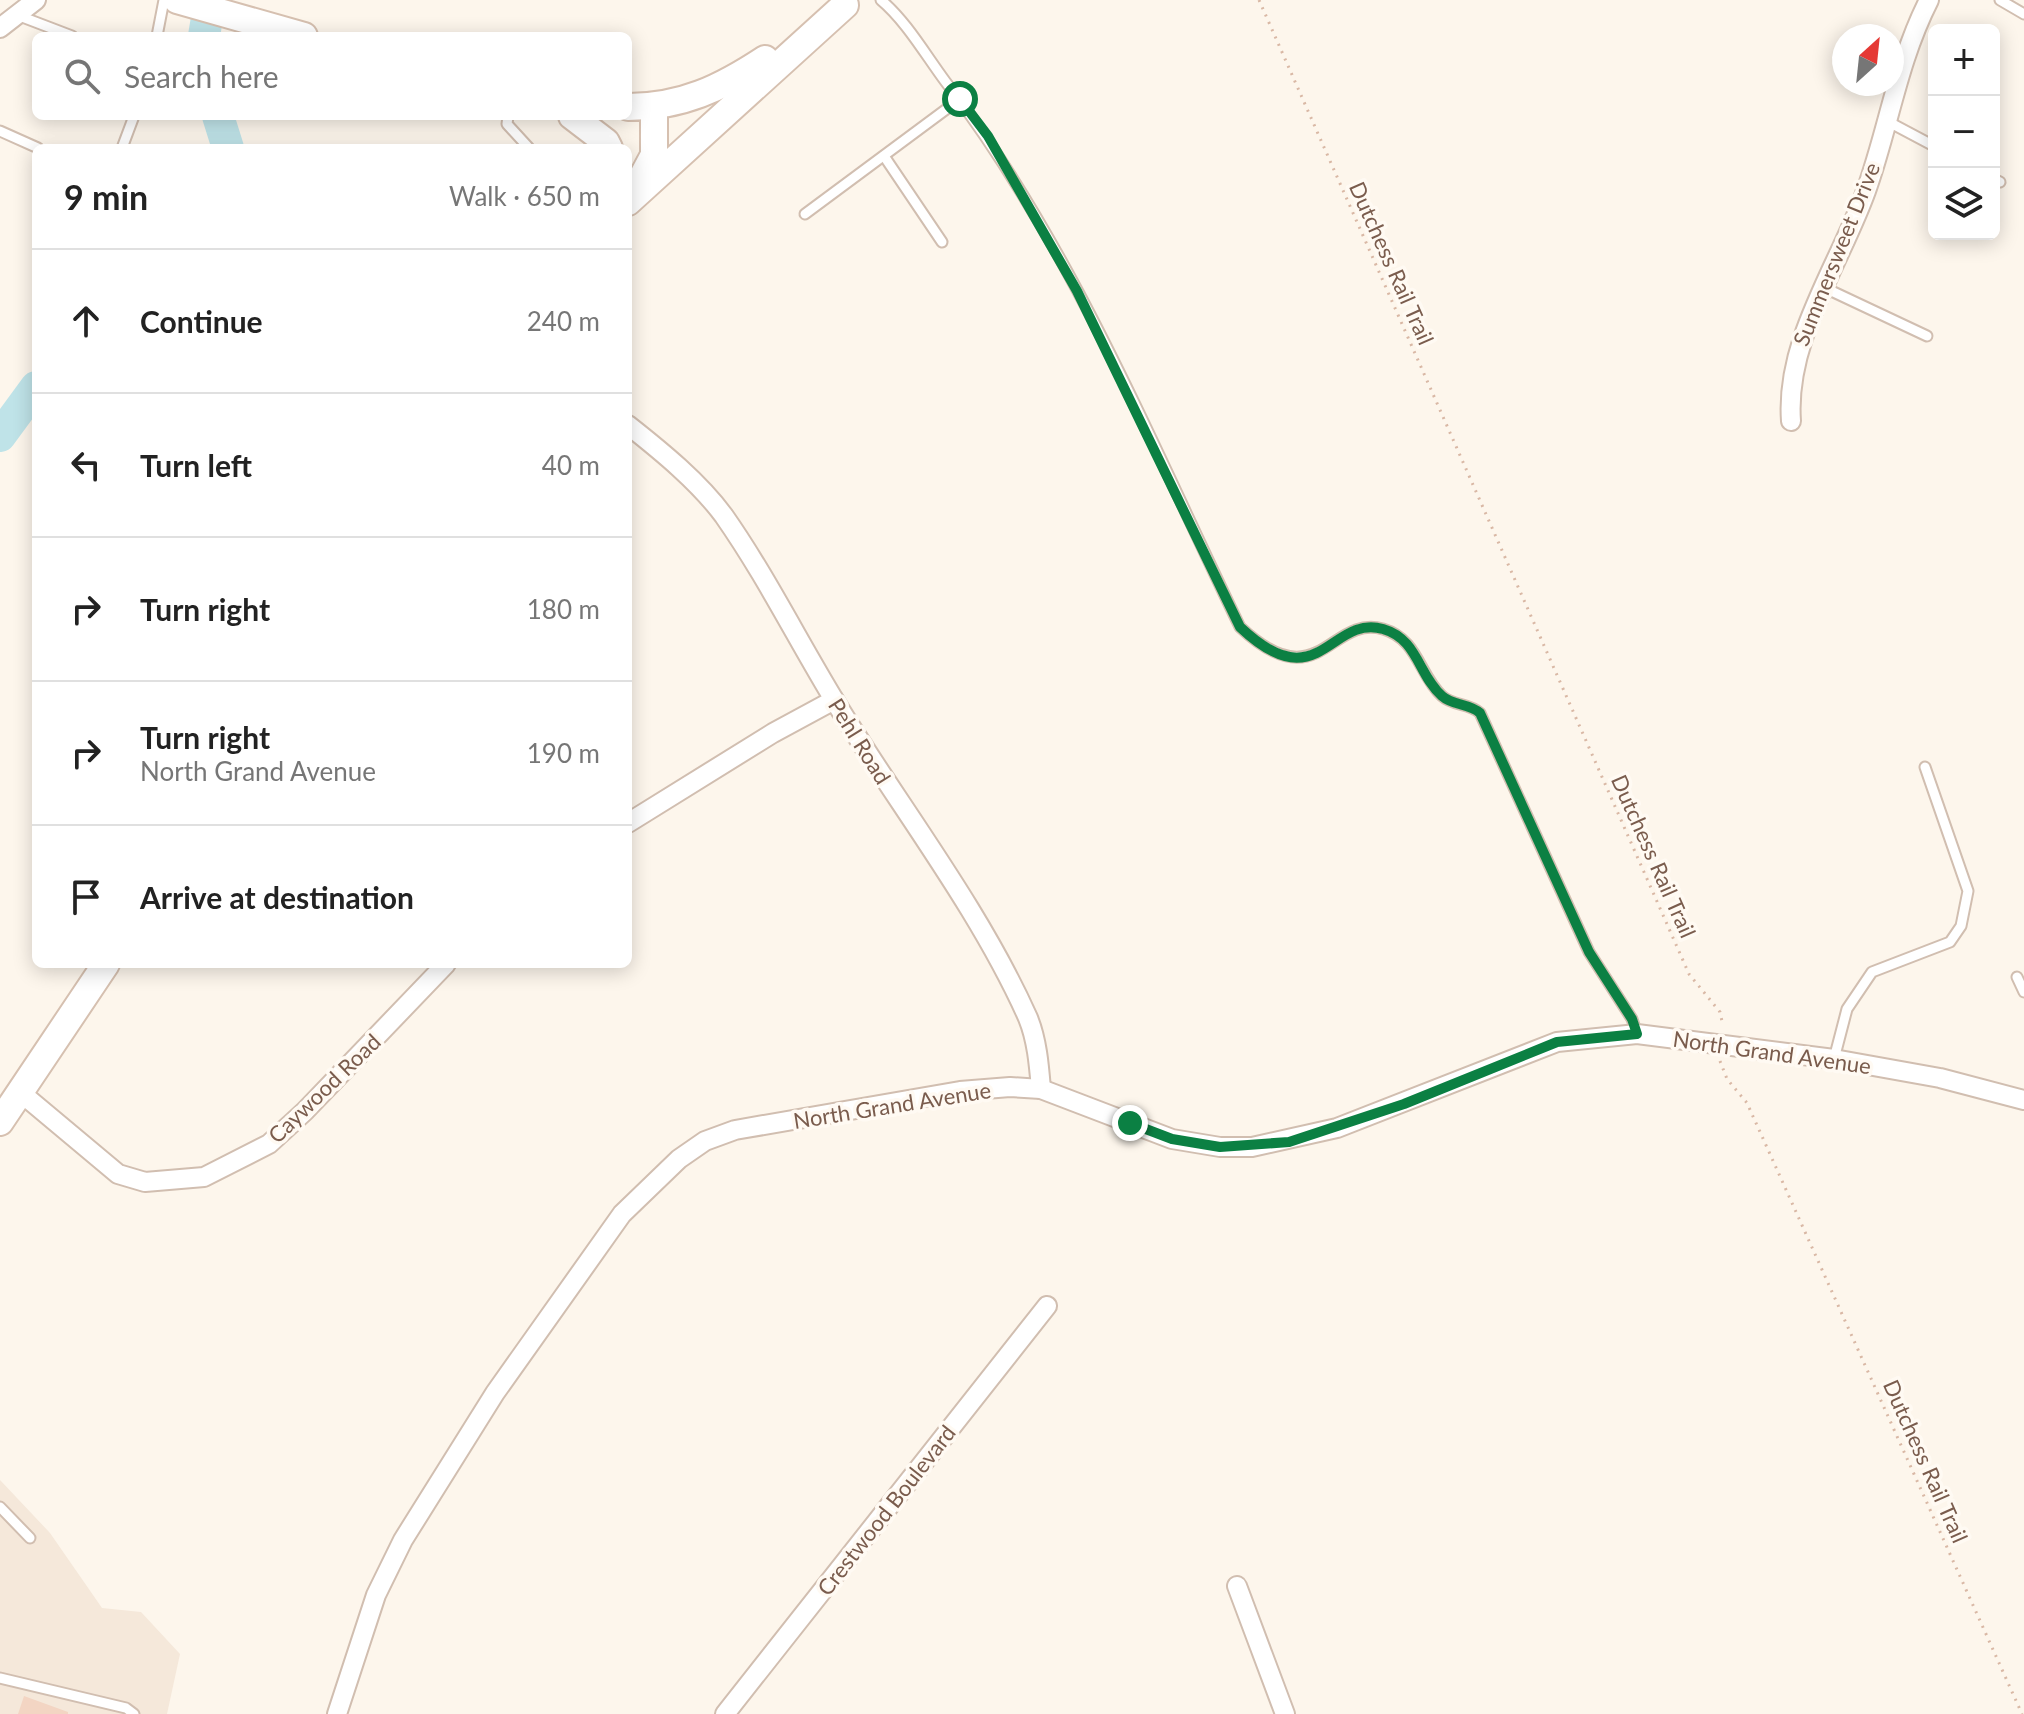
<!DOCTYPE html>
<html lang="en">
<head>
<meta charset="utf-8">
<style>
  :root { --surface:#fff; --page:#f6f6f6; --text:#222; --muted:#767676; --line:#e0e0e0 }
  body { margin:0; font-family:Lato,sans-serif; background:var(--page); color:var(--text) }
  .controls { position:absolute; right:24px; top:24px; display:grid; overflow:hidden; border-radius:12px; box-shadow:0 4px 20px #0003 }
  .controls button { width:72px; height:72px; display:grid; place-items:center; padding:0; border:0; border-bottom:2px solid var(--line); background:var(--surface); color:var(--text); font:40px sans-serif }
  .compass { position:absolute; left:1832px; top:24px; width:72px; height:72px; border-radius:50%; background:var(--surface); box-shadow:0 4px 20px #0003; rotate:27deg }
  .stop { position:absolute; width:24px; height:24px; margin:-18px; border:6px solid #0b8043; border-radius:50%; background:#fff }
  .stop.end { background:#0b8043; border-color:#fff; box-shadow:0 2px 8px #0008 }
  .list { margin:0; padding:0; list-style:none }
  h2 { display:flex; justify-content:space-between; align-items:center; height:104px; margin:0; padding:0 32px; font-size:34px }
  h2 small { font-size:26px; font-weight:400; color:var(--muted) }
  .list li { display:grid; grid-template-columns:52px 1fr auto; gap:24px; align-items:center; box-sizing:border-box; height:144px; padding:0 32px; border-top:2px solid var(--line) }
  .list b { display:block; font-size:30px; white-space:nowrap }
  .list p { margin:0; font-size:26px; white-space:nowrap; color:var(--muted) }
  .list em { font-size:26px; font-style:normal; color:var(--muted) }
  .icon { flex:none; width:44px; height:44px; fill:none; stroke:currentColor; stroke-width:2; stroke-linecap:round; stroke-linejoin:round }
  .map { position:relative; flex:none; width:2024px; height:1714px; overflow:hidden }
  .search { position:absolute; background:var(--surface); box-shadow:0 4px 20px #0003; left:32px; top:32px; width:600px; height:88px; display:flex; align-items:center; gap:20px; box-sizing:border-box; padding:0 28px; border-radius:12px; color:var(--muted); font-size:30px }
  .panel { position:absolute; background:var(--surface); box-shadow:0 4px 20px #0003; left:32px; top:144px; width:600px; height:824px; border-radius:12px }
  .map>svg:first-child { display:block }
  .residential { fill:#f5e8da }
  .lines { fill:none; stroke-linecap:round; stroke-linejoin:round }
  .river { stroke:#bfe3e8; stroke-width:32 }
  .building { fill:#f3d5c3 }
  .lane-casing { stroke:#d1beb0; stroke-width:13 }
  .street-casing { stroke:#d1beb0; stroke-width:22 }
  .secondary-casing { stroke:#d6c0b0; stroke-width:30 }
  .path { stroke:#d9b8a5; stroke-width:3; stroke-dasharray:2 6; stroke-linecap:butt }
  .lane { stroke:#fff; stroke-width:9 }
  .street { stroke:#fff; stroke-width:18 }
  .secondary { stroke:#fff; stroke-width:26 }
  .route { stroke:#0b8043; stroke-width:10 }
  .labels { text-anchor:middle; dominant-baseline:central; stroke-width:7; stroke-linejoin:round; paint-order:stroke }
  .street-label { font-size:22px; fill:#7a5c4d; stroke:#fffaf3 }
</style>
</head>
<body>
<div class="map">
<svg width="2024" height="1714" viewBox="0 0 2024 1714">
  <rect width="100%" height="100%" fill="#fdf6ec"/>
  <polygon class="residential" points="0,1480 50,1533 102,1608 141,1612 180,1654 167,1714 0,1714"/>
  <g class="lines">
    <g class="river">
      <polyline points="204,36 210,0"/>
      <polyline points="218,116 228,148"/>
      <polyline points="0,436 36,387"/>
    </g>
  </g>
  <polygon class="building" points="24,1696 68,1712 68,1714 18,1714"/>
  <g class="lines">
    <defs>
      <g id="lane">
        <path d="M881 0C906 21 925 54 945 81 1070 243 1151 443 1240 627 1319 701 1330 614 1383 629 1418 639 1419 675 1442 696 1453 706 1469 703 1480 713L1589 952 1632 1019 1637 1034"/>
        <polyline points="2000,0 2024,14"/>
        <polyline points="17,15 72,36"/>
        <polyline points="157,36 164,0"/>
        <polyline points="508,116 507,124 529,148"/>
        <polyline points="1885,120 1934,146"/>
        <polyline points="0,131 38,148"/>
        <polyline points="122,148 134,116"/>
        <polyline points="884,156 942,242"/>
        <polyline points="1994,179 2000,182"/>
        <polyline points="805,214 960,99"/>
        <polyline points="1825,288 1927,336"/>
        <polyline points="2017,977 2024,992"/>
        <polyline points="1834,1059 1847,1009 1872,972 1950,942 1961,926 1968,891 1925,767"/>
        <polyline points="0,1507 30,1538"/>
        <polyline points="0,1678 126,1708 134,1714"/>
      </g>
      <g id="street">
        <polyline points="0,28 36,0"/>
        <path d="M1791 421C1785 340 1839 266 1866 191 1889 127 1897 63 1929 0"/>
        <path d="M628 425C661 451 699 482 724 516 766 576 798 641 836 703 899 806 979 908 1028 1018 1037 1040 1039 1065 1041 1089"/>
        <polyline points="628,823 773,733 834,700"/>
        <polyline points="20,1092 118,1174 145,1182 204,1177 269,1144 305,1111 446,964"/>
        <polyline points="1237,1586 1285,1714"/>
        <polyline points="337,1714 376,1595 403,1540 495,1393 622,1214 679,1159 705,1141 735,1130 960,1091 1010,1087 1041,1089 1172,1139 1220,1147 1252,1147 1337,1128 1557,1042 1637,1034 1834,1059 1940,1078 2024,1100"/>
        <polyline points="725,1714 1047,1306"/>
      </g>
      <g id="secondary">
        <polyline points="177,0 304,36"/>
        <path d="M628 107C682 107 721 88 765 59"/>
        <polyline points="572,116 606,142 609,148"/>
        <polyline points="639,183 654,155 654,107"/>
        <polyline points="628,202 845,5"/>
        <polyline points="0,1122 106,964"/>
      </g>
    </defs>
    <use href="#lane" class="lane-casing"/>
    <use href="#street" class="street-casing"/>
    <use href="#secondary" class="secondary-casing"/>
    <g class="path">
      <polyline points="1259,0 1689,974 1720,1012 1723,1026"/>
      <polyline points="1720,1061 1727,1079 1747,1103 2022,1714"/>
    </g>
    <use href="#lane" class="lane"/>
    <use href="#street" class="street"/>
    <use href="#secondary" class="secondary"/>
  </g>
  <g class="lines">
    <path class="route" d="M960 99 988 136 1077 291 1240 627C1319 702 1330 614 1383 629 1418 639 1418 675 1442 696 1453 706 1469 703 1480 713L1589 952 1632 1019 1637 1034 1557 1042 1404 1104 1289 1142 1220 1147 1172 1139 1130 1123"/>
  </g>
  <g class="labels">
    <g class="street-label">
      <text transform="translate(1836 254) rotate(-68)">Summersweet Drive</text>
      <text transform="translate(1392 263) rotate(66)">Dutchess Rail Trail</text>
      <text transform="translate(860 741) rotate(58)">Pehl Road</text>
      <text transform="translate(1654 856) rotate(66)">Dutchess Rail Trail</text>
      <text transform="translate(1772 1052) rotate(8)">North Grand Avenue</text>
      <text transform="translate(324 1088) rotate(-44)">Caywood Road</text>
      <text transform="translate(892 1105) rotate(-9)">North Grand Avenue</text>
      <text transform="translate(1926 1461) rotate(66)">Dutchess Rail Trail</text>
      <text transform="translate(886 1510) rotate(-52)">Crestwood Boulevard</text>
    </g>
  </g>
</svg>
<div class="controls">
<button>+</button>
<button>−</button>
<button><svg class="icon" aria-label="layers" viewBox="0 0 24 24"><path d="M12 4l9 5-9 5-9-5zM3 14l9 5 9-5"/></svg></button>
</div>
<svg class="compass" viewBox="-18 -18 36 36"><path d="M0-13l5 13h-10z" fill="#e53935"/><path d="M0 13l5-13h-10z" fill="#767676"/></svg>
<div class="stop" style="left:960px;top:99px"></div>
<div class="stop end" style="left:1130px;top:1123px"></div>
<div class="search"><svg class="icon" aria-label="search" viewBox="0 0 24 24"><circle cx="10" cy="10" r="6"/><path d="M15 15l6 6"/></svg>Search here</div>
<section class="panel">
<h2>9 min<small>Walk · 650 m</small></h2>
<ul class="list">
<li><svg class="icon" aria-label="ahead" viewBox="0 0 24 24"><path d="M12 20V5M6 11l6-6 6 6"/></svg><div><b>Continue</b></div><em>240 m</em></li>
<li><svg class="icon" aria-label="left" viewBox="0 0 24 24"><path d="M17 20v-9H6M10 6l-5 5 5 5"/></svg><div><b>Turn left</b></div><em>40 m</em></li>
<li><svg class="icon" aria-label="right" viewBox="0 0 24 24"><path d="M7 20v-9h11M14 6l5 5-5 5"/></svg><div><b>Turn right</b></div><em>180 m</em></li>
<li><svg class="icon" aria-label="right" viewBox="0 0 24 24"><path d="M7 20v-9h11M14 6l5 5-5 5"/></svg><div><b>Turn right</b><p>North Grand Avenue</p></div><em>190 m</em></li>
<li><svg class="icon" aria-label="arrive" viewBox="0 0 24 24"><path d="M6 21V4h12l-3 4 3 4H6"/></svg><div><b>Arrive at destination</b></div></li>
</ul>
</section>
</div>
</body>
</html>
